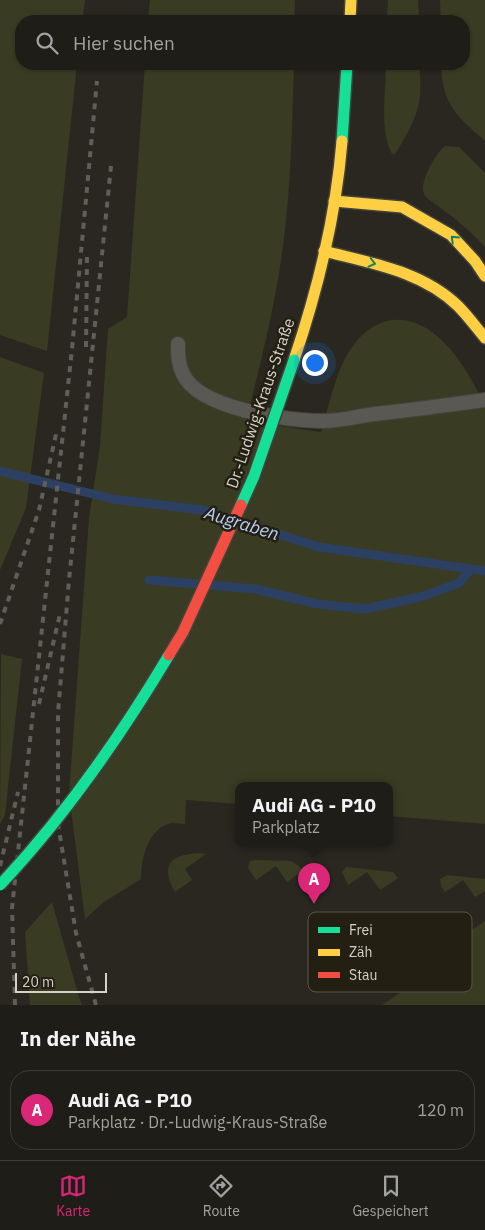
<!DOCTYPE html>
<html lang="de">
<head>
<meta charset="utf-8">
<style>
  :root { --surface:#1f1d18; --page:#2c2a25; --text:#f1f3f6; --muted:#a1a2a2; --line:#3c3b37; --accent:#db2777 }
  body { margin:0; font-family:"IBM Plex Sans",sans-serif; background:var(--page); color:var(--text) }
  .scale { position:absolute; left:15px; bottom:12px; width:92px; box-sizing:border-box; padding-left:5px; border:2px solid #d4d2c9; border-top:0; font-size:14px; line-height:18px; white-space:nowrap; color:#d4d2c9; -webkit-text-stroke:4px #232013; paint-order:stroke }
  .you { position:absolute; left:314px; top:362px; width:18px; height:18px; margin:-12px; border:4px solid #fff; border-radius:50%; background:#1a73e8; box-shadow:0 0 0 8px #1a73e833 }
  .badge { display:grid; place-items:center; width:32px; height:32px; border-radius:50%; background:var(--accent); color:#fff; font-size:16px; font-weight:700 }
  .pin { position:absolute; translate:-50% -41px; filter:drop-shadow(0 1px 2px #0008) }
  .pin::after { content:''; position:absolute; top:26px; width:18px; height:15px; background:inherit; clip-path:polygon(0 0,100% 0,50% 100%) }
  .popup { position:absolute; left:235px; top:782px; width:158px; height:65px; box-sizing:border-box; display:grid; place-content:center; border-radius:10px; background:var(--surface); filter:drop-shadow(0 1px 4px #0005); font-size:16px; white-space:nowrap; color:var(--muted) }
  .popup b { font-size:19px; color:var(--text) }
  .popup::after { content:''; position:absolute; left:50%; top:100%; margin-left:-10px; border:10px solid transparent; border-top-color:var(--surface) }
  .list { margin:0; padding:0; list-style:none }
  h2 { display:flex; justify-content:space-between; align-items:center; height:65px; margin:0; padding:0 20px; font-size:21px }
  h2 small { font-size:16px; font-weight:400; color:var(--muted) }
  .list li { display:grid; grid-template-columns:32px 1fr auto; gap:15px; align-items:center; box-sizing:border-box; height:80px; margin:0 10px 10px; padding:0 10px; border:1px solid var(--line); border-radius:20px }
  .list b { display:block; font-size:19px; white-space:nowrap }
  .list p { margin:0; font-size:16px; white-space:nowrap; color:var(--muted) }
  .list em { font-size:16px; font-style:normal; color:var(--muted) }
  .icon { flex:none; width:28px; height:28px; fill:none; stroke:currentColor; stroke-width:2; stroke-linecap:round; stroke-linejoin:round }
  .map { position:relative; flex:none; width:485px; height:1005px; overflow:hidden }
  .search { position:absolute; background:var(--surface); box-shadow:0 1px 4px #0004; left:15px; right:15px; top:15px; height:55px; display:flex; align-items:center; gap:12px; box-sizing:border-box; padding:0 18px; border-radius:20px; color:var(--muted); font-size:19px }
  .sheet { height:155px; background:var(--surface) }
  nav { display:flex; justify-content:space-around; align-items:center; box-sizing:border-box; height:70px; border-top:1px solid var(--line); background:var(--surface); font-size:14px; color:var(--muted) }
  nav a { display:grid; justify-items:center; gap:2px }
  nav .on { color:var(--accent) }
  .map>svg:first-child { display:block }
  .green { fill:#393c23 }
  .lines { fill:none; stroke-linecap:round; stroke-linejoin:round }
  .stream { stroke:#2c4063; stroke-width:9 }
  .lane-casing { stroke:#44423c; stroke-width:16 }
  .fast-casing { stroke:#44423c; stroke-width:14 }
  .slow-casing { stroke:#44423c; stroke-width:14 }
  .lane { stroke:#5a5852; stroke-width:14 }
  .fast { stroke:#16e098; stroke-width:11 }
  .slow { stroke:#ffcf43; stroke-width:11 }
  .rail { stroke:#605e59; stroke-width:4; stroke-dasharray:6 6; stroke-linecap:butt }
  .fast-bridge-casing { stroke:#44423c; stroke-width:14; stroke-linecap:butt }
  .jam-bridge-casing { stroke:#44423c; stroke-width:14; stroke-linecap:butt }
  .fast-bridge { stroke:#16e098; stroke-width:11 }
  .jam-bridge { stroke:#f24e42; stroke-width:11 }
  .oneway { stroke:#1c8056 }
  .labels { text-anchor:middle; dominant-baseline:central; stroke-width:5; stroke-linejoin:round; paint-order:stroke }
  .street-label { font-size:16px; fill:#d4d2c9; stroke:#232013 }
  .water-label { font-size:18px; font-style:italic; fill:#b7cff7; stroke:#232013 }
  .key { fill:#232013; stroke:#58554a; stroke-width:1 }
  .key-label { font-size:14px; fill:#d4d2c9 }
</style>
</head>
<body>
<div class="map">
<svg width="485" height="1005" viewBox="0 0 485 1005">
  <rect width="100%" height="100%" fill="#292720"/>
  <g class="green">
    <polygon points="0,0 85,0 82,21 21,21 21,64 77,64 47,351 0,335"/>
    <polygon points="150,0 295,0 294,21 148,21"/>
    <polygon points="388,0 418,0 419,21 387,21"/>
    <path d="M440 0H485V141C457 116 442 105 441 64H464V21H441Z"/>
    <path d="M145 64H294C292 127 291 191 282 254 274 310 260 366 246 421L321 432C330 403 336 367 355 343 366 330 377 322 393 320 438 316 469 372 485 406V824L389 816V785H239V804L186 800 185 824C181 824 176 823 172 823 148 827 141 859 141 879L104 902 85 919 69 794 89 518 100 446 108 329 127 317Z"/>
    <path d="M386 64H419C420 74 421 85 420 96 418 116 406 137 395 154H392C379 130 386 91 386 64Z"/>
    <path d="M445 146 459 147 485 173V247C470 231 454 217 435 204 431 201 426 198 424 194 419 182 435 154 445 146Z"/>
    <polygon points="0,357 44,373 26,508 0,570"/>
    <polygon points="1,654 22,659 5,815 0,824"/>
    <path d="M198 853 206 854 185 869 192 880 175 892C160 865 170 855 198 853Z"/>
    <polygon points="254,860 291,861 299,866 303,871 287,882 276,866 256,880 248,868 250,861"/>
    <polygon points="346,867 393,872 398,878 380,890 367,872 348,885 342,872"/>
    <polygon points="447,875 485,879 485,891 475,897 463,880 445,892 441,886 440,879"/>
    <polygon points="52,902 79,997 82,1005 30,1005 25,932"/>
    <polygon points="485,921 485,1005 382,1005 434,970 427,960"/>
  </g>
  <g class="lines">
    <g class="stream">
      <polyline points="0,471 113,499 203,510 319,547 485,571"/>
      <polyline points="149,580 255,589 318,604 365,609 424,596 459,583 471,569"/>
    </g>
    <defs>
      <path id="lane" d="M178 344C178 355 178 364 183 374 199 409 288 421 323 421 340 421 358 416 375 414 412 410 449 405 485 400"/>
      <polyline id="fast" points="342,141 347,64"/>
      <g id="slow">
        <polyline points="350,21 351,0"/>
        <polyline points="334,201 402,207 451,235 475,261 485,276"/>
        <path d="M324 251C370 263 422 271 458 306 467 315 476 327 485 338"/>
        <path d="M294 360C318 289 336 216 342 141"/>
      </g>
    </defs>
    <use href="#lane" class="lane-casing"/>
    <use href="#fast" class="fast-casing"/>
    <use href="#slow" class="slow-casing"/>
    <use href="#lane" class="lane"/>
    <use href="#fast" class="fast"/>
    <use href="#slow" class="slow"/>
    <g class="rail">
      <polyline points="86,347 87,254"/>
      <polyline points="0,624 39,510 57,430"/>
      <polyline points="39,704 60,614"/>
      <polyline points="0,866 18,792"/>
      <polyline points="15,1005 12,908 72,349 97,81"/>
      <polyline points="96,1005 76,933 58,824 58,713 69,580 111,166"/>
    </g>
    <defs>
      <g id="fast-bridge">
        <polyline points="241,505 254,476 294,360"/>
        <path d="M0 885C66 815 120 737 169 655"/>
      </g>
      <polyline id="jam-bridge" points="169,655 183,632 241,505"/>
    </defs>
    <use href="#fast-bridge" class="fast-bridge-casing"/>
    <use href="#jam-bridge" class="jam-bridge-casing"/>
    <use href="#fast-bridge" class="fast-bridge"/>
    <use href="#jam-bridge" class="jam-bridge"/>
  </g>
  <defs><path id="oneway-chevron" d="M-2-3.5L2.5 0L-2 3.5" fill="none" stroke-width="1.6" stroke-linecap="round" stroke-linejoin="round" transform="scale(1.25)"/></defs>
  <g class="oneway">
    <use href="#oneway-chevron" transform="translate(454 239) rotate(-136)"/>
    <use href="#oneway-chevron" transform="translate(372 263) rotate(14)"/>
  </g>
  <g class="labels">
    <g class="street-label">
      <text transform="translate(260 403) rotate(-71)">Dr.-Ludwig-Kraus-Straße</text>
    </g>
    <g class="water-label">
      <text transform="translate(242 523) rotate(17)">Augraben</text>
    </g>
  </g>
  <rect x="308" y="912" width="164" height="80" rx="8" class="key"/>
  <rect x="318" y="927" width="22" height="6" fill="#16e098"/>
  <rect x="318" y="949" width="22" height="7" fill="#ffcf43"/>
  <rect x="318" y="972" width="22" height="6" fill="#f24e42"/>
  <g class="key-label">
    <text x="349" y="935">Frei</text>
    <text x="349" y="957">Zäh</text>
    <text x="349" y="980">Stau</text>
  </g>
</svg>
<div class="scale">20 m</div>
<div class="you"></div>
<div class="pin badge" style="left:314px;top:904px">A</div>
<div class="popup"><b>Audi AG - P10</b>Parkplatz</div>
<div class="search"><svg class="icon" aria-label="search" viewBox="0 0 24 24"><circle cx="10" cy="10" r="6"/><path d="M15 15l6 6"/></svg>Hier suchen</div>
</div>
<section class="sheet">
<h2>In der Nähe<small></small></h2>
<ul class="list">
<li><span class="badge">A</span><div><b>Audi AG - P10</b><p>Parkplatz · Dr.-Ludwig-Kraus-Straße</p></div><em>120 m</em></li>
</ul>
</section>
<nav>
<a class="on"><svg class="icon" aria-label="map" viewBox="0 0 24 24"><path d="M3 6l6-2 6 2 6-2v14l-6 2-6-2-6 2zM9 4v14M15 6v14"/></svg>Karte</a>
<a><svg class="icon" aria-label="directions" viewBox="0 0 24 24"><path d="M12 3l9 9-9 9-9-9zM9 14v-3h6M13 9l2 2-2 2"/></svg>Route</a>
<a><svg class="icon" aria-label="saved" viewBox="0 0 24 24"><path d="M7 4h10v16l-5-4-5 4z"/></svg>Gespeichert</a>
</nav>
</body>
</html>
